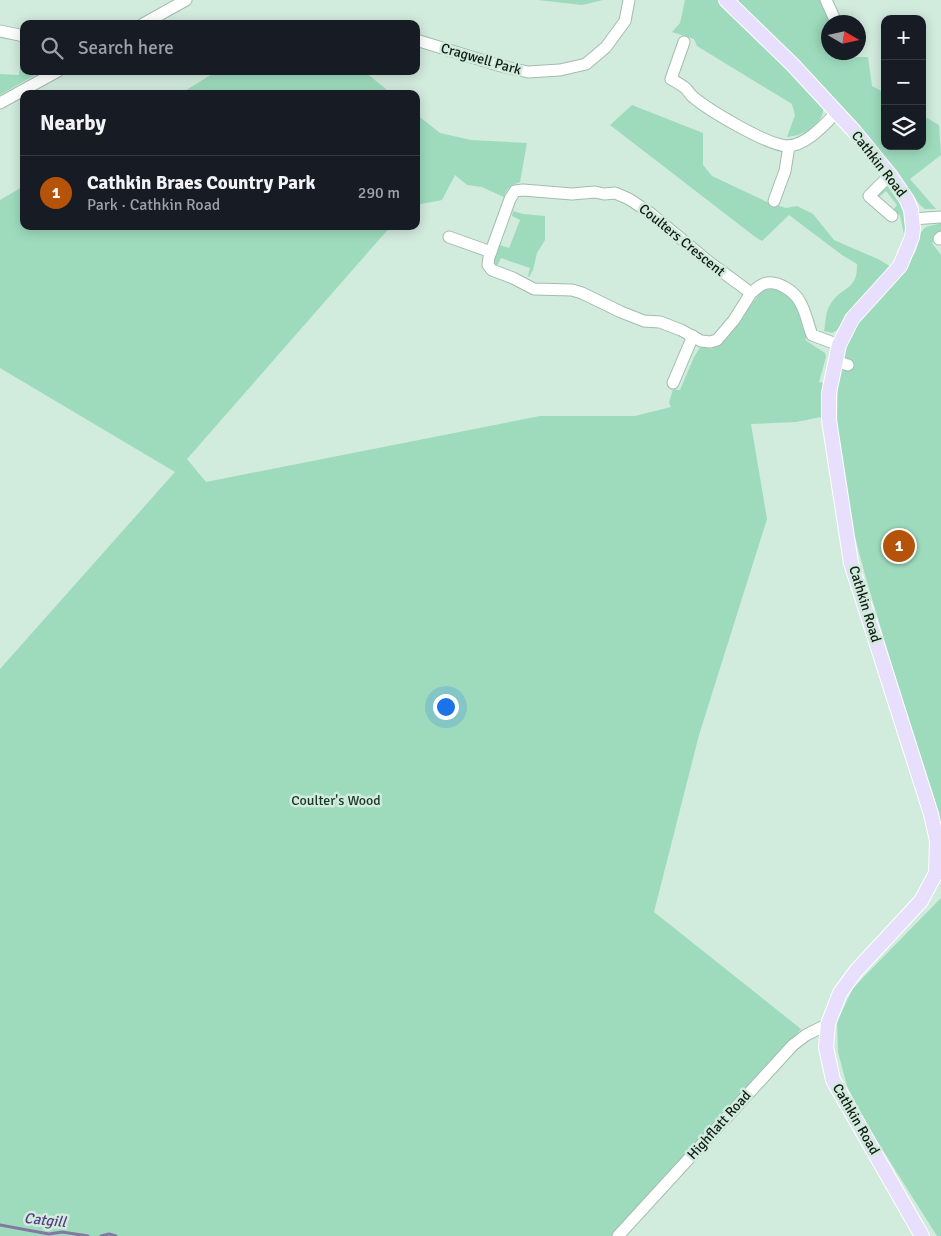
<!DOCTYPE html>
<html lang="en">
<head>
<meta charset="utf-8">
<style>
  :root { --surface:#171b24; --page:#20242c; --text:#f1f3f6; --muted:#9ea1a6; --line:#363941; --accent:#b45309 }
  body { margin:0; font-family:Signika,sans-serif; background:var(--page); color:var(--text) }
  .controls { position:absolute; right:15px; top:15px; display:grid; overflow:hidden; border-radius:10px; box-shadow:0 2px 12px #0003 }
  .controls button { width:45px; height:45px; display:grid; place-items:center; padding:0; border:0; border-bottom:1px solid var(--line); background:var(--surface); color:var(--text); font:25px sans-serif }
  .compass { position:absolute; left:821px; top:15px; width:45px; height:45px; border-radius:50%; background:var(--surface); box-shadow:0 2px 12px #0003; rotate:99deg }
  .you { position:absolute; left:445px; top:706px; width:18px; height:18px; margin:-12px; border:4px solid #fff; border-radius:50%; background:#1a73e8; box-shadow:0 0 0 8px #1a73e833 }
  .badge { display:grid; place-items:center; width:32px; height:32px; border-radius:50%; background:var(--accent); color:#fff; font-size:16px; font-weight:700 }
  .pin { position:absolute; translate:-50% -50%; border:2px solid #fff; box-shadow:0 1px 5px #0006 }
  .list { margin:0; padding:0; list-style:none }
  h2 { display:flex; justify-content:space-between; align-items:center; height:65px; margin:0; padding:0 20px; font-size:21px }
  h2 small { font-size:16px; font-weight:400; color:var(--muted) }
  .list li { display:grid; grid-template-columns:32px 1fr auto; gap:15px; align-items:center; box-sizing:border-box; height:75px; padding:0 20px; border-top:1px solid var(--line) }
  .list b { display:block; font-size:19px; white-space:nowrap }
  .list p { margin:0; font-size:16px; white-space:nowrap; color:var(--muted) }
  .list em { font-size:16px; font-style:normal; color:var(--muted) }
  .icon { flex:none; width:28px; height:28px; fill:none; stroke:currentColor; stroke-width:2; stroke-linecap:round; stroke-linejoin:round }
  .map { position:relative; flex:none; width:941px; height:1236px; overflow:hidden }
  .search { position:absolute; background:var(--surface); box-shadow:0 2px 12px #0003; left:20px; top:20px; width:400px; height:55px; display:flex; align-items:center; gap:12px; box-sizing:border-box; padding:0 18px; border-radius:10px; color:var(--muted); font-size:19px }
  .panel { position:absolute; background:var(--surface); box-shadow:0 2px 12px #0003; left:20px; top:90px; width:400px; height:140px; border-radius:10px }
  .map>svg:first-child { display:block }
  .green { fill:#9edbbd }
  .lines { fill:none; stroke-linecap:round; stroke-linejoin:round }
  .stream { stroke:#8278a1; stroke-width:3 }
  .minor-casing { stroke:#a3bcaf; stroke-width:13 }
  .major-casing { stroke:#fff; stroke-width:16 }
  .minor { stroke:#fff; stroke-width:11 }
  .major { stroke:#e7dffb; stroke-width:14 }
  .labels { text-anchor:middle; dominant-baseline:central; stroke-width:5; stroke-linejoin:round; paint-order:stroke }
  .street-label { font-size:14px; fill:#121b16; stroke:#d1ebdd }
  .park-label { font-size:14px; fill:#173729; stroke:#d1ebdd }
  .water-label { font-size:15px; font-style:italic; fill:#583e86; stroke:#d1ebdd }
</style>
</head>
<body>
<div class="map">
<svg width="941" height="1236" viewBox="0 0 941 1236">
  <rect width="100%" height="100%" fill="#d1ebdd"/>
  <g class="green">
    <polygon points="538,0 603,0 582,5"/>
    <path d="M685 0H718L823 105C826 124 803 136 787 137L795 115 792 104 697 46 694 39 672 32 680 23Z"/>
    <polygon points="738,0 821,0 833,22 828,22 828,52 842,53 848,57 868,57 872,86 885,93 885,146 922,146 922,115 939,125 941,155 910,179 936,209 925,209 920,205 903,181 856,125 739,4"/>
    <polygon points="23,41 24,71 42,71 0,95 0,74 19,75"/>
    <polygon points="217,71 364,71 392,94 180,94"/>
    <path d="M632 105 703 133V165L712 176 767 202 786 208 797 206 813 214 834 240 880 260 891 267 836 331 832 333 824 331C826 322 825 313 830 305 840 286 858 292 857 264L842 255 789 215 762 241 754 236 610 125Z"/>
    <path d="M416 114 440 133 471 140 527 143 520 182C511 185 507 188 504 197L482 187 467 185 455 175 442 200 416 205Z"/>
    <path d="M886 185 892 186C908 213 910 221 901 251L904 234 900 215 898 214 893 210 897 205 886 191 879 197 877 196Z"/>
    <path d="M24 186V226H391L187 459 206 482 540 416H635L671 407 669 403 673 389 680 390 694 357 701 346 711 349 721 344 760 293C774 283 789 293 796 307 801 316 801 328 807 337L805 340 825 353 826 357 819 382 824 383 821 417 796 422 751 424 767 519 699 735 654 912 801 1029 613 1236H0V669L175 472 0 368V200Z"/>
    <path d="M513 211 523 214 545 216V240L537 253 533 270 529 277 528 276 530 268 501 258 497 266 494 267C493 259 496 251 500 245L509 248 520 220 512 216Z"/>
    <polygon points="941,223 941,232 932,243 941,255 941,828 867,582 848,511 837,426 838,371 845,348 854,328 861,318 903,272 916,251 921,232 926,227"/>
    <polygon points="941,898 941,1236 937,1236 865,1122 847,1086 838,1052 837,1022 853,988"/>
  </g>
  <g class="lines">
    <g class="stream">
      <polyline points="0,1225 49,1234 62,1232 88,1236"/>
      <polyline points="101,1236 109,1234 116,1236"/>
    </g>
    <defs>
      <g id="minor">
        <polyline points="826,0 836,22"/>
        <polyline points="143,24 186,0"/>
        <polyline points="0,31 24,36"/>
        <polyline points="416,40 501,66 528,72 560,70 586,64 606,47 625,21 629,0"/>
        <path d="M684 42 671 79C676 82 680 84 684 87 688 90 689 93 692 96 708 110 767 145 787 146 806 146 825 124 837 112"/>
        <polyline points="844,52 844,54"/>
        <polyline points="0,103 58,71"/>
        <polyline points="890,175 869,196 892,216"/>
        <polyline points="774,201 785,171 789,146"/>
        <polyline points="912,219 941,217"/>
        <polyline points="449,237 491,252"/>
        <polyline points="939,239 941,237"/>
        <path d="M751 293 734 320 717 340 710 342 701 341 681 330 660 322 644 321 621 312 582 293 572 290 534 289 513 278 492 270 488 265 489 257 510 199 515 191 523 190 572 194 595 192 604 194 615 193 629 199 650 213 709 262 751 293C756 289 760 284 767 283 779 281 795 292 800 302 806 312 808 325 812 335L839 345"/>
        <polyline points="835,361 848,365"/>
        <polyline points="673,383 693,336"/>
        <polyline points="618,1236 793,1045 806,1035 828,1024"/>
      </g>
      <polyline id="major" points="726,0 793,65 854,131 890,175 907,200 911,210 913,228 912,237 900,266 852,319 839,345 829,393 829,420 851,563 931,814 937,841 936,873 921,901 856,971 840,993 828,1024 826,1047 833,1080 922,1236"/>
    </defs>
    <use href="#minor" class="minor-casing"/>
    <use href="#major" class="major-casing"/>
    <use href="#minor" class="minor"/>
    <use href="#major" class="major"/>
  </g>
  <g class="labels">
    <g class="street-label">
      <text transform="translate(481 59) rotate(16)">Cragwell Park</text>
      <text transform="translate(879 164) rotate(52)">Cathkin Road</text>
      <text transform="translate(682 240) rotate(39)">Coulters Crescent</text>
      <text transform="translate(865 604) rotate(73)">Cathkin Road</text>
      <text transform="translate(856 1119) rotate(60)">Cathkin Road</text>
      <text transform="translate(719 1125) rotate(-48)">Highflatt Road</text>
    </g>
    <g class="park-label">
      <text x="336" y="800">Coulter's Wood</text>
    </g>
    <g class="water-label">
      <text transform="translate(45 1220) rotate(6)">Catgill</text>
    </g>
  </g>
</svg>
<div class="controls">
<button>+</button>
<button>−</button>
<button><svg class="icon" aria-label="layers" viewBox="0 0 24 24"><path d="M12 4l9 5-9 5-9-5zM3 14l9 5 9-5"/></svg></button>
</div>
<svg class="compass" viewBox="-18 -18 36 36"><path d="M0-13l5 13h-10z" fill="#e53935"/><path d="M0 13l5-13h-10z" fill="#9ea1a6"/></svg>
<div class="you"></div>
<div class="pin badge" style="left:899px;top:546px">1</div>
<div class="search"><svg class="icon" aria-label="search" viewBox="0 0 24 24"><circle cx="10" cy="10" r="6"/><path d="M15 15l6 6"/></svg>Search here</div>
<section class="panel">
<h2>Nearby<small></small></h2>
<ul class="list">
<li><span class="badge">1</span><div><b>Cathkin Braes Country Park</b><p>Park · Cathkin Road</p></div><em>290 m</em></li>
</ul>
</section>
</div>
</body>
</html>
